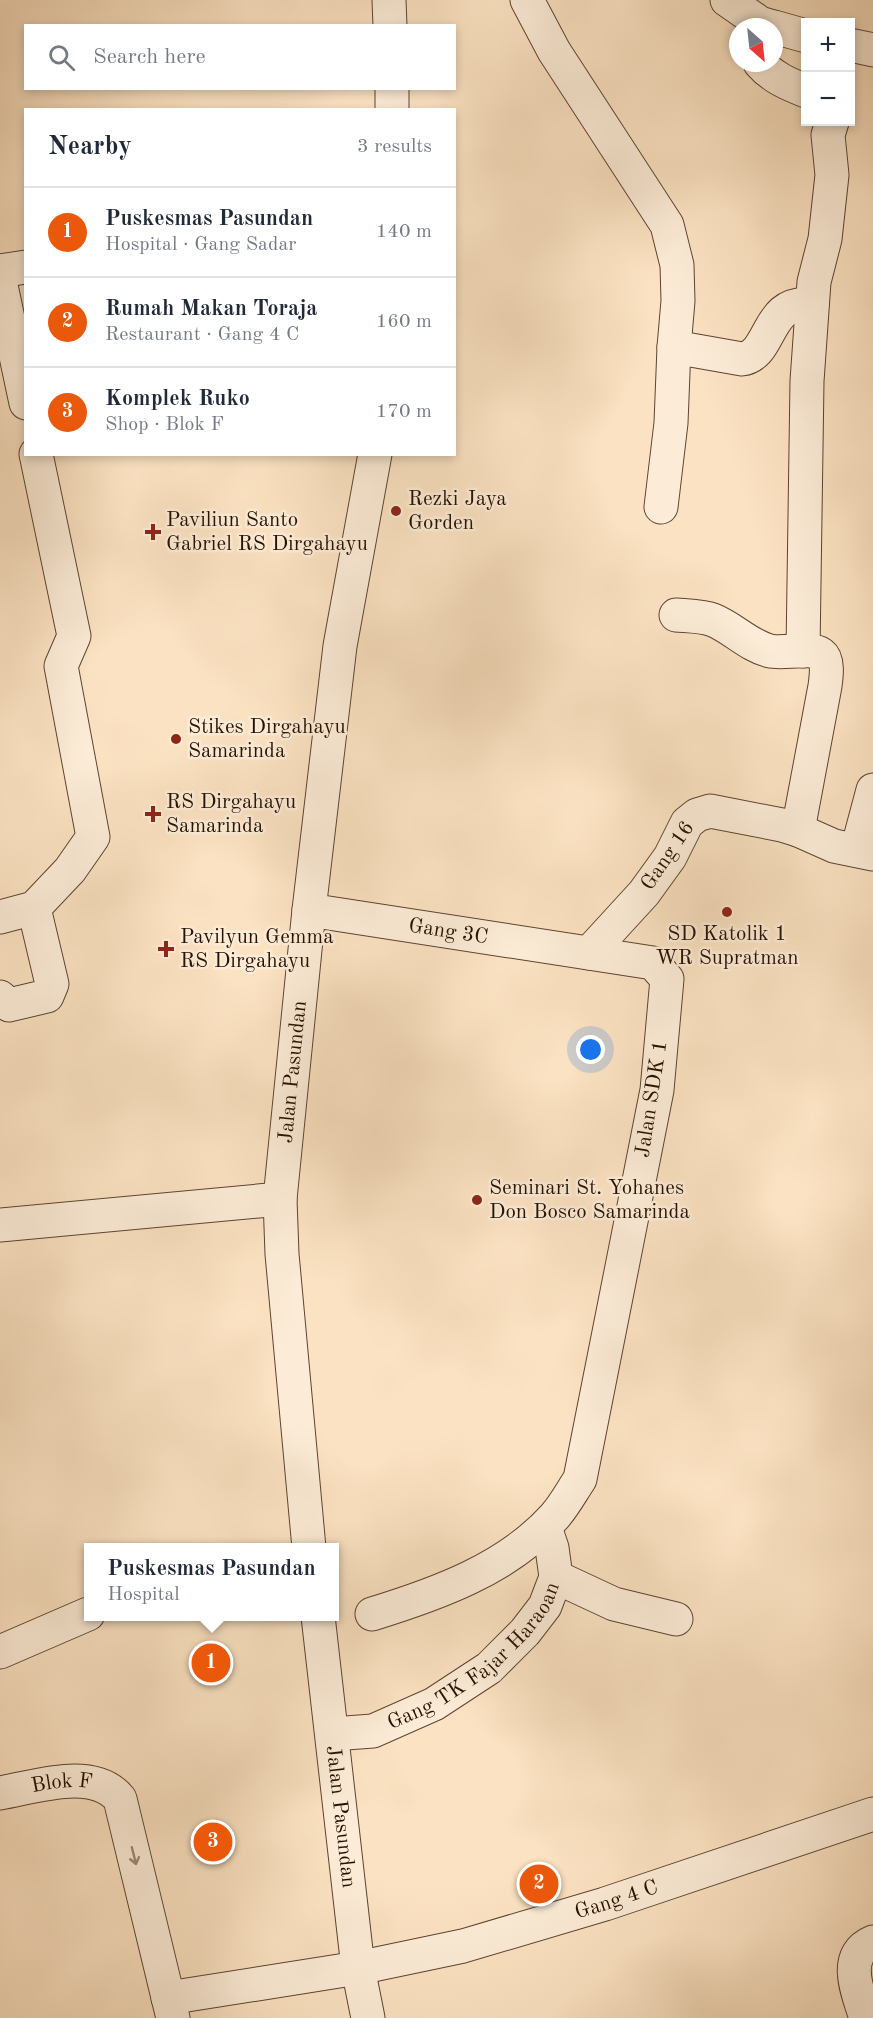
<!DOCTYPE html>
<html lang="en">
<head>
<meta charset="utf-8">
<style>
  :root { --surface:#fff; --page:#f2f2f3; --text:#1f2937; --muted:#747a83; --line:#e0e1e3; --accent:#ea580c }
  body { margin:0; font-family:"Old Standard TT",serif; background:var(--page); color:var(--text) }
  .controls { position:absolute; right:18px; top:18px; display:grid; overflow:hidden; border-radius:0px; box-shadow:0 3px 9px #0003 }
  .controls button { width:54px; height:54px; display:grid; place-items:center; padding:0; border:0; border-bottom:2px solid var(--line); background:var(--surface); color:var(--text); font:30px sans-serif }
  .compass { position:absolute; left:729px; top:18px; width:54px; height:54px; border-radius:50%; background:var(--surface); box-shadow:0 3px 9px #0003; rotate:153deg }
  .you { position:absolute; left:591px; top:1050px; width:21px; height:21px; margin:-15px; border:4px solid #fff; border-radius:50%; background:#1a73e8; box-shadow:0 0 0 9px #1a73e833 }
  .badge { display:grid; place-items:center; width:39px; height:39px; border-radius:50%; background:var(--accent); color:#fff; font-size:20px; font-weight:700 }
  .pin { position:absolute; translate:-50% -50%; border:3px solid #fff; box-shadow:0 2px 6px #0006 }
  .popup { position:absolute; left:84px; top:1543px; width:255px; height:78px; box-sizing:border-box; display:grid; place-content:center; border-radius:0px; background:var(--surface); filter:drop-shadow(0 2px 4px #0005); font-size:20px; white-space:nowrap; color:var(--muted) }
  .popup b { font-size:22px; color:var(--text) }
  .popup::after { content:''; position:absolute; left:50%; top:100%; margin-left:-12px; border:12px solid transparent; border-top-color:var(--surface) }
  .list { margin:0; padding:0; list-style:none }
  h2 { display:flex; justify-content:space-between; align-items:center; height:78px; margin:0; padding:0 24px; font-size:26px }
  h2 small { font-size:20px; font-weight:400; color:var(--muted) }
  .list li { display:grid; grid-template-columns:39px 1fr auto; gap:18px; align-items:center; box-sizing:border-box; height:90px; padding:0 24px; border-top:2px solid var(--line) }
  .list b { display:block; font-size:22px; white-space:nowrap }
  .list p { margin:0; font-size:20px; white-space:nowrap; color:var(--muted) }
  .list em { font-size:20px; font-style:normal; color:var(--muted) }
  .icon { flex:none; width:33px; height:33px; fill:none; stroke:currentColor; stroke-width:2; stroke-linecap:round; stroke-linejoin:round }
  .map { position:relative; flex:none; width:873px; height:2018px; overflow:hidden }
  .search { position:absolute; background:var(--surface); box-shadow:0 3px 9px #0003; left:24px; top:24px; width:432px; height:66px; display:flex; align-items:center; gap:15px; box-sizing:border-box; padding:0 21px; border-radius:0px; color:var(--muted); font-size:22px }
  .panel { position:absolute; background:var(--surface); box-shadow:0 3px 9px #0003; left:24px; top:108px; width:432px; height:348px; border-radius:0px }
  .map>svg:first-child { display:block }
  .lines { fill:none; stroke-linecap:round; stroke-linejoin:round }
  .minor-casing { stroke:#5c4430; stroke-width:35 }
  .minor { stroke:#fcecd7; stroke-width:33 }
  .oneway { stroke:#9c8976 }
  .poi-dot { fill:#8f2418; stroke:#fcecd7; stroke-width:2 }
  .labels { text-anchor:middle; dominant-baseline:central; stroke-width:5; stroke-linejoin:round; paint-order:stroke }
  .poi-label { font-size:21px; fill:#271000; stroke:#fcecd7; text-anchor:start }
  .street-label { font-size:21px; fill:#271000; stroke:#fcecd7 }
</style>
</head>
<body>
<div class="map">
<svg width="873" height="2018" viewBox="0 0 873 2018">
  <rect width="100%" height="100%" fill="#fbe2c2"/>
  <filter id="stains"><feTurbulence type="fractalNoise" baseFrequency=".00333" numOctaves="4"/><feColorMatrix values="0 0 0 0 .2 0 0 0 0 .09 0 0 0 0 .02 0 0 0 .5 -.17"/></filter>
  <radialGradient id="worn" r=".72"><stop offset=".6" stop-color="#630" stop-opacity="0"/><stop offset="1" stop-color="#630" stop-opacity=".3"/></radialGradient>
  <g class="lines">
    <defs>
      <g id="minor">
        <polyline points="389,0 390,26"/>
        <polyline points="527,0 554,51 667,225 677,265 678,301 674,347"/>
        <polyline points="727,0 760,23 773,27"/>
        <polyline points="774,27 806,36"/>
        <polyline points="850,45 873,50"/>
        <path d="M760 63C772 77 788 84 806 91"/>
        <polyline points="392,88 392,110"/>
        <polyline points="0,271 26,267"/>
        <polyline points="0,281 26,403"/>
        <path d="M661 507 671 423 674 347 742 359C773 355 765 298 812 305"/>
        <path d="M676 615C688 616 703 616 713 620 733 628 749 646 770 651 783 654 811 647 821 654 829 660 826 678 825 686L798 830"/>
        <polyline points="803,651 807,381 814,282 825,239 832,175 828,135 832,122"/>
        <polyline points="857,850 873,790"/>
        <path id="s1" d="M309 910 653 963 667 979 657 1090 580 1479C572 1491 564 1506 554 1517 507 1569 437 1594 372 1614"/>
        <polyline points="0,917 34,908 70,870 93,837 61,666 74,636 36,454"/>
        <polyline points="589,953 644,893 670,857 687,823 697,815 710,811 782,825 798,830 834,846 873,854"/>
        <polyline points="0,997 9,1005 47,996 52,984 34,908"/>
        <polyline points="0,1225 280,1199"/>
        <path id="s2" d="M309 1548 282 1254 280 1199 309 910 340 646 375 454"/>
        <polyline points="556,1577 614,1604 676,1619"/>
        <path id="s3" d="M318 1616 358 1968 368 2018"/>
        <polyline points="0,1652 88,1614"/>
        <path id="s4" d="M332 1734 373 1731 434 1704 489 1668 525 1632 545 1606 556 1577 552 1548 545 1527"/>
        <path id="s5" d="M0 1793C35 1787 94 1766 120 1799L173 2018"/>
        <path id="s6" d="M168 1998 358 1968 463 1946 605 1904 873 1814"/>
        <path d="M866 2018C858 1993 841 1955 873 1942"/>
      </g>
    </defs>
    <use href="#minor" class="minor-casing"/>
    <use href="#minor" class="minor"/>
  </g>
  <defs><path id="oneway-shaft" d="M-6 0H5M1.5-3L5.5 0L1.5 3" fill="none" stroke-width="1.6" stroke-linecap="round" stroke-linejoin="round" transform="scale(1.5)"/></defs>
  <use class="oneway" href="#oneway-shaft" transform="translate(134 1856) rotate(76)"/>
  <g class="poi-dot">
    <circle cx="396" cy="511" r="6"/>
    <path d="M150 523h6v6h6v6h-6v6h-6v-6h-6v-6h6z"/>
    <circle cx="176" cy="739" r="6"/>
    <path d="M150 805h6v6h6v6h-6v6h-6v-6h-6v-6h6z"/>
    <circle cx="727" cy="912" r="6"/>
    <path d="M163 940h6v6h6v6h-6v6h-6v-6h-6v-6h6z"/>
    <circle cx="477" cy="1200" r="6"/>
  </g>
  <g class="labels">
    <g class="poi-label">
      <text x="408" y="499">Rezki Jaya<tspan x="408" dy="24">Gorden</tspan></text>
      <text x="166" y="520">Paviliun Santo<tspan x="166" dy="24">Gabriel RS Dirgahayu</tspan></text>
      <text x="188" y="727">Stikes Dirgahayu<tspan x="188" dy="24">Samarinda</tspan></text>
      <text x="166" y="802">RS Dirgahayu<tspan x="166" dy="24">Samarinda</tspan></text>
      <text x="727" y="934" text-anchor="middle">SD Katolik 1<tspan x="727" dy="24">WR Supratman</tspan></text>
      <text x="180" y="937">Pavilyun Gemma<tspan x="180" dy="24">RS Dirgahayu</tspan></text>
      <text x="489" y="1188">Seminari St. Yohanes<tspan x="489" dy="24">Don Bosco Samarinda</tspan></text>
    </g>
    <g class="street-label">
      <text transform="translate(668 856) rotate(-56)">Gang 16</text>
      <text stroke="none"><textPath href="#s1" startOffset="141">Gang 3C</textPath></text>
      <text stroke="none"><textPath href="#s2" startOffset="478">Jalan Pasundan</textPath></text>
      <text transform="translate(652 1099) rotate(-81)">Jalan SDK 1</text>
      <text stroke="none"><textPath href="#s4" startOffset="170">Gang TK Fajar Haraoan</textPath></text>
      <text stroke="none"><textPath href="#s5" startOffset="63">Blok F</textPath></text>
      <text stroke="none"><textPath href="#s3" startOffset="202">Jalan Pasundan</textPath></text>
      <text stroke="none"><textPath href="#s6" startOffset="460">Gang 4 C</textPath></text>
    </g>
  </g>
  <rect width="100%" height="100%" filter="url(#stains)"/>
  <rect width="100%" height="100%" fill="url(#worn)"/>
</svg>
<div class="controls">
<button>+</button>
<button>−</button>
</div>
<svg class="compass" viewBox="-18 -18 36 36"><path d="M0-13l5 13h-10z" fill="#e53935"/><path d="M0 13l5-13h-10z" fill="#747a83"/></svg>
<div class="you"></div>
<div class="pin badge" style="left:211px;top:1663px">1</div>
<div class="popup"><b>Puskesmas Pasundan</b>Hospital</div>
<div class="pin badge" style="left:539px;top:1884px">2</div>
<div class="pin badge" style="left:213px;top:1842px">3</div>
<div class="search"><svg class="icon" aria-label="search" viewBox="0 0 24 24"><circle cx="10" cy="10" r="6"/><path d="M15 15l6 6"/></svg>Search here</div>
<section class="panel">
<h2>Nearby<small>3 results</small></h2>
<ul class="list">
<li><span class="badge">1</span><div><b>Puskesmas Pasundan</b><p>Hospital · Gang Sadar</p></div><em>140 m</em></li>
<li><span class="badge">2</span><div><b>Rumah Makan Toraja</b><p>Restaurant · Gang 4 C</p></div><em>160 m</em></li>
<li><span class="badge">3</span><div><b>Komplek Ruko</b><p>Shop · Blok F</p></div><em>170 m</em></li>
</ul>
</section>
</div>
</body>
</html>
